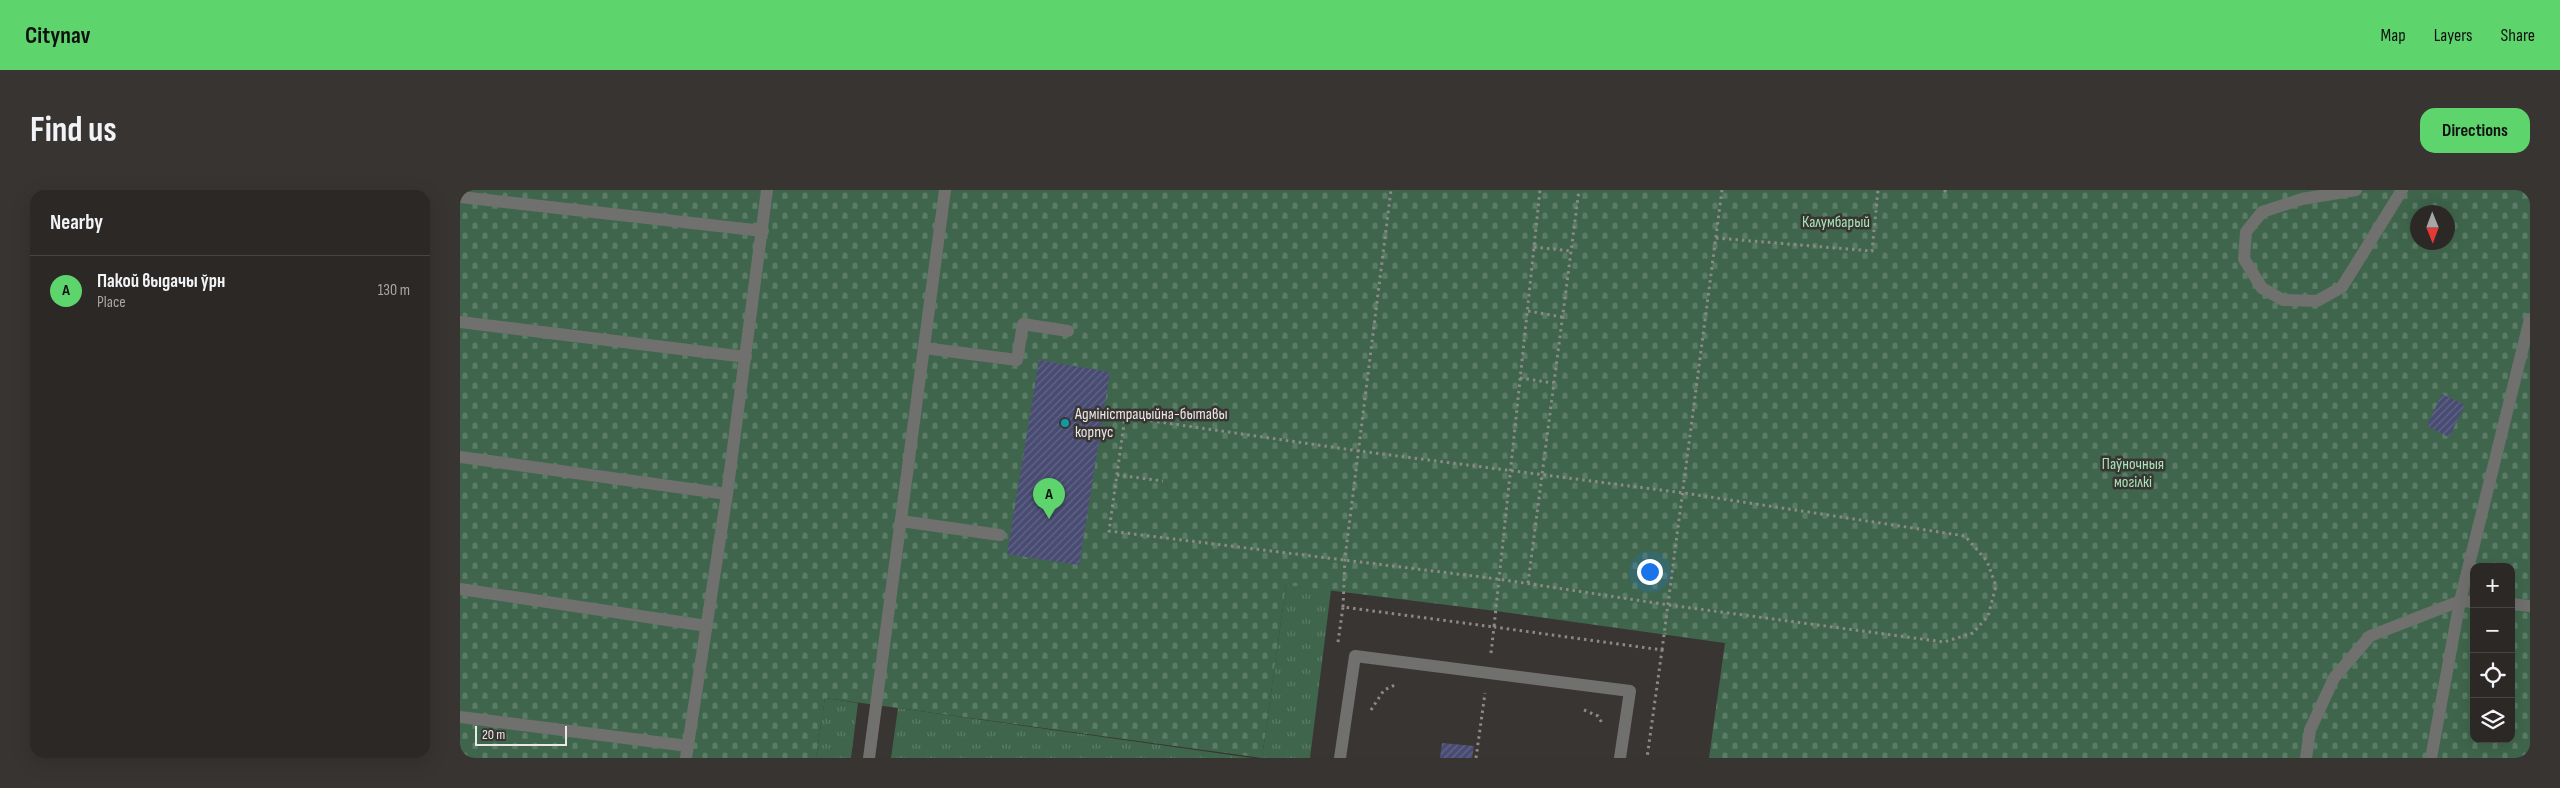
<!DOCTYPE html>
<html lang="en">
<head>
<meta charset="utf-8">
<style>
  :root { --surface:#2b2826; --page:#373432; --text:#f1f3f6; --muted:#a6a6a7; --line:#474443; --accent:#5ed56c }
  body { margin:0; font-family:"Sofia Sans Condensed",sans-serif; background:var(--page); color:var(--text) }
  .controls { position:absolute; right:15px; bottom:15px; display:grid; overflow:hidden; border-radius:10px; box-shadow:0 5px 20px #0002 }
  .controls button { width:45px; height:45px; display:grid; place-items:center; padding:0; border:0; border-bottom:1px solid var(--line); background:var(--surface); color:var(--text); font:25px sans-serif }
  .compass { position:absolute; left:1950px; top:15px; width:45px; height:45px; border-radius:50%; background:var(--surface); box-shadow:0 5px 20px #0002; rotate:179deg }
  .scale { position:absolute; left:15px; bottom:12px; width:92px; box-sizing:border-box; padding-left:5px; border:2px solid #eae7e6; border-top:0; font-size:14px; line-height:18px; white-space:nowrap; color:#eae7e6; -webkit-text-stroke:4px #393533; paint-order:stroke }
  .you { position:absolute; left:1189px; top:381px; width:18px; height:18px; margin:-12px; border:4px solid #fff; border-radius:50%; background:#1a73e8; box-shadow:0 0 0 8px #1a73e833 }
  .badge { display:grid; place-items:center; width:32px; height:32px; border-radius:50%; background:var(--accent); color:#111; font-size:16px; font-weight:700 }
  .pin { position:absolute; translate:-50% -41px; filter:drop-shadow(0 1px 2px #0008) }
  .pin::after { content:''; position:absolute; top:26px; width:18px; height:15px; background:inherit; clip-path:polygon(0 0,100% 0,50% 100%) }
  .list { margin:0; padding:0; list-style:none }
  h2 { display:flex; justify-content:space-between; align-items:center; height:65px; margin:0; padding:0 20px; font-size:21px }
  h2 small { font-size:16px; font-weight:400; color:var(--muted) }
  .list li { display:grid; grid-template-columns:32px 1fr auto; gap:15px; align-items:center; box-sizing:border-box; height:70px; padding:0 20px; border-top:1px solid var(--line) }
  .list b { display:block; font-size:19px; white-space:nowrap }
  .list p { margin:0; font-size:16px; white-space:nowrap; color:var(--muted) }
  .list em { font-size:16px; font-style:normal; color:var(--muted) }
  .icon { flex:none; width:28px; height:28px; fill:none; stroke:currentColor; stroke-width:2; stroke-linecap:round; stroke-linejoin:round }
  .map { position:relative; flex:none; width:2070px; height:568px; overflow:hidden; border-radius:15px }
  header { display:flex; align-items:center; gap:30px; box-sizing:border-box; height:70px; padding:0 25px; background:var(--accent); color:#111 }
  header strong { font-size:24px }
  nav { display:flex; gap:28px; margin-inline-start:auto; font-size:18px }
  .intro { display:flex; align-items:center; justify-content:space-between; box-sizing:border-box; height:120px; padding:0 30px }
  h1 { margin:0; font-size:35px }
  .button { padding:12px 22px; border-radius:15px; background:var(--accent); color:#111; font-size:18px; font-weight:700 }
  main { display:flex; gap:30px; padding:0 30px }
  aside { flex:1; background:var(--surface); border-radius:15px; box-shadow:0 5px 20px #0002 }
  .map>svg:first-child { display:block }
  .grass { fill:url(#grass-tufts) }
  .cemetery { fill:url(#cemetery-stones); fill-rule:evenodd }
  .building { fill:url(#building-hatch) }
  .lines { fill:none; stroke-linecap:round; stroke-linejoin:round }
  .path { stroke:#8c8987; stroke-width:3; stroke-dasharray:2.5 4; stroke-linecap:butt }
  .minor { stroke:#70706e; stroke-width:12 }
  .culture-dot { fill:#0f9aa8; stroke:#393533; stroke-width:2 }
  .labels { text-anchor:middle; dominant-baseline:central; stroke-width:5; stroke-linejoin:round; paint-order:stroke }
  .park-label { font-size:16px; fill:#a5e7b8; stroke:#393533 }
  .poi-label { font-size:16px; fill:#eae7e6; stroke:#393533; text-anchor:start }
</style>
</head>
<body>
<header>
<strong>Citynav</strong>
<nav><a>Map</a><a>Layers</a><a>Share</a></nav>
</header>
<div class="intro"><h1>Find us</h1><a class="button">Directions</a></div>
<main>
<aside>
<h2>Nearby<small></small></h2>
<ul class="list">
<li><span class="badge">A</span><div><b>Пакой выдачы ўрн</b><p>Place</p></div><em>130 m</em></li>
</ul>
</aside>
<div class="map">
<svg width="2070" height="568" viewBox="0 0 2070 568">
  <defs>
    <pattern id="grass-tufts" width="24" height="20" patternUnits="userSpaceOnUse" patternTransform="scale(1.25)"><rect width="24" height="20" fill="#3f664c"/><path d="M3 7l-1-3M5 7V3M7 7l1-3M15 17l-1-3M17 17v-4M19 17l1-3" fill="none" stroke="#5b7c66"/></pattern>
    <pattern id="cemetery-stones" width="16" height="16" patternUnits="userSpaceOnUse" patternTransform="scale(1.25)"><rect width="16" height="16" fill="#3f664c"/><path d="M2 7V4a2 2 0 0 1 4 0v3zM10 15v-3a2 2 0 0 1 4 0v3z" fill="#5b7c66"/></pattern>
    <pattern id="building-hatch" width="6" height="6" patternUnits="userSpaceOnUse" patternTransform="scale(1.25)"><rect width="6" height="6" fill="#494c72"/><path d="M-1 1l2-2M0 6l6-6M5 7l2-2" fill="none" stroke="#636686"/></pattern>
  </defs>
  <rect width="100%" height="100%" fill="#393533"/>
  <g class="grass">
    <polygon points="826,395 871,400 850,568 802,568"/>
    <polygon points="365,508 398,513 391,568 356,568"/>
    <polygon points="438,518 792,568 431,568"/>
  </g>
  <path class="cemetery" d="M0 0H2070V568H1249L1265 453 1036 421 826 395 802 568 365 508 356 568H0ZM1958 22H1988V52H1958ZM2014 377H2051V549H2014Z"/>
  <g class="building">
    <polygon points="579,170 650,182 619,375 547,364"/>
    <polygon points="1982,204 2005,215 1989,247 1967,236"/>
    <polygon points="982,553 1014,556 1012,568 980,568"/>
  </g>
  <g class="lines">
    <g class="path">
      <polyline points="1485,0 1485,6"/>
      <polyline points="1256,48 1412,61 1418,0"/>
      <polyline points="1074,57 1111,61"/>
      <polyline points="1068,121 1102,127"/>
      <polyline points="1060,188 1093,193"/>
      <polygon points="665,227 899,261 1224,303 1505,346 1527,371 1536,396 1528,426 1513,443 1484,452 1209,415 1038,389 649,341"/>
      <polyline points="657,285 703,291"/>
      <polyline points="1068,393 1119,0"/>
      <polyline points="883,417 885,368 931,0"/>
      <polyline points="878,452 883,417 1034,437 1080,0"/>
      <polyline points="1202,460 1262,0"/>
      <polyline points="1031,463 1034,437 1202,460 1187,568"/>
      <polyline points="911,520 924,500 937,494"/>
      <polyline points="1124,520 1138,526 1142,533"/>
      <polyline points="1016,568 1025,503"/>
    </g>
    <g class="minor">
      <polyline points="1896,0 1842,9 1802,22 1786,42 1784,69 1802,98 1823,110 1857,111 1882,97 1942,0"/>
      <polyline points="0,7 303,41"/>
      <polyline points="0,132 286,167"/>
      <polyline points="464,158 557,170 563,134 608,141"/>
      <polyline points="0,267 267,304"/>
      <polyline points="441,331 540,345"/>
      <polyline points="0,399 247,436"/>
      <polyline points="2051,414 2070,416"/>
      <polyline points="0,527 228,556"/>
      <polyline points="226,568 267,304 307,0"/>
      <polyline points="409,568 485,0"/>
      <polyline points="880,568 895,466 1170,501 1160,568"/>
      <polyline points="1846,568 1850,540 1874,488 1910,446 2000,411 2014,412"/>
      <polyline points="1971,568 2000,411 2070,129"/>
    </g>
  </g>
  <circle class="culture-dot" cx="605" cy="233" r="5"/>
  <g class="labels">
    <g class="park-label">
      <text x="1376" y="32">Калумбарый</text>
      <text x="1673" y="274">Паўночныя<tspan x="1673" dy="18">могілкі</tspan></text>
    </g>
    <g class="poi-label">
      <text x="615" y="224">Адміністрацыйна-бытавы<tspan x="615" dy="18">корпус</tspan></text>
    </g>
  </g>
</svg>
<div class="controls">
<button>+</button>
<button>−</button>
<button><svg class="icon" aria-label="locate" viewBox="0 0 24 24"><circle cx="12" cy="12" r="6"/><path d="M12 2v4M12 18v4M2 12h4M18 12h4"/></svg></button>
<button><svg class="icon" aria-label="layers" viewBox="0 0 24 24"><path d="M12 4l9 5-9 5-9-5zM3 14l9 5 9-5"/></svg></button>
</div>
<svg class="compass" viewBox="-18 -18 36 36"><path d="M0-13l5 13h-10z" fill="#e53935"/><path d="M0 13l5-13h-10z" fill="#a6a6a7"/></svg>
<div class="scale">20 m</div>
<div class="you"></div>
<div class="pin badge" style="left:589px;top:329px">A</div>
</div>
</main>
</body>
</html>
